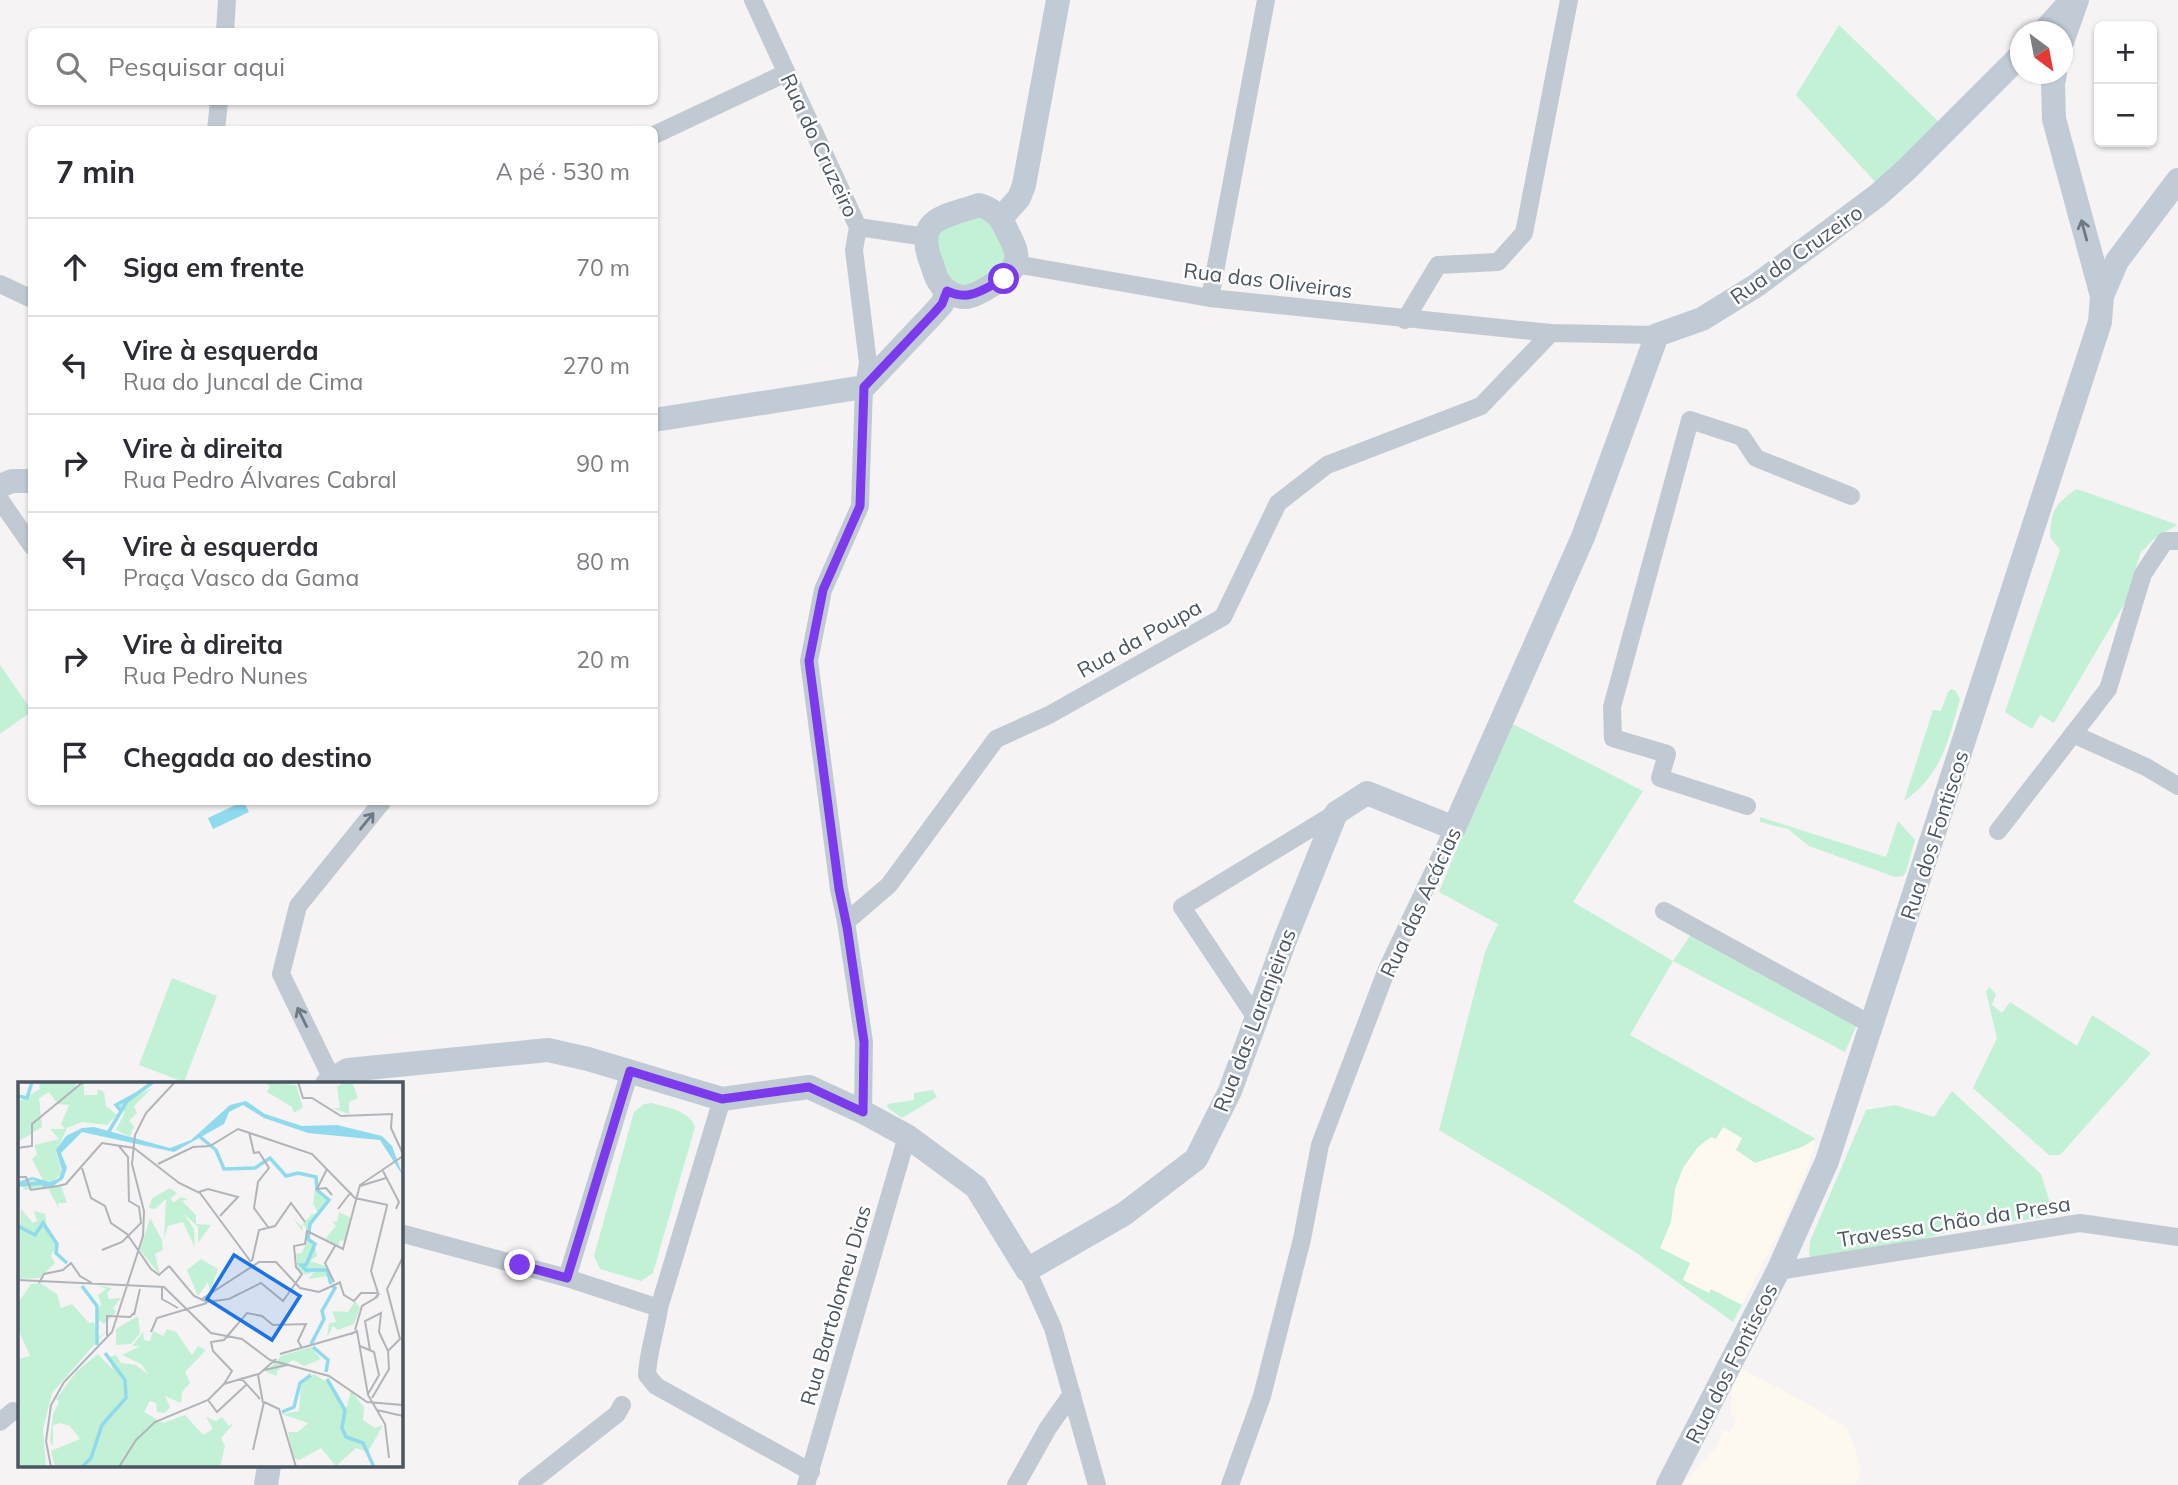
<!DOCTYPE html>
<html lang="pt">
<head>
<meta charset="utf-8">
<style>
  :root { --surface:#fff; --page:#f2f2f3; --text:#2b2b33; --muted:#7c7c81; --line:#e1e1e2 }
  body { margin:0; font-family:Mulish,sans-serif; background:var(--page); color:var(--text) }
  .controls { position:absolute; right:21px; top:21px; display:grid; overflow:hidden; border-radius:10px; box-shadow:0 2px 5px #0004 }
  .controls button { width:63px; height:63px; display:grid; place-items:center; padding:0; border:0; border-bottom:2px solid var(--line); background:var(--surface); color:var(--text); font:35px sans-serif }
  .compass { position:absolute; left:2010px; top:21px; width:63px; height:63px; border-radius:50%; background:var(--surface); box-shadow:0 2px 5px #0004; rotate:148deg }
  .stop { position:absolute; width:21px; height:21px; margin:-16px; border:5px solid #7c3aed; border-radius:50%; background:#fff }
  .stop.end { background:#7c3aed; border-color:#fff; box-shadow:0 2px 7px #0008 }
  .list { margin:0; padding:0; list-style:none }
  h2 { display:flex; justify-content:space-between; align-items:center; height:91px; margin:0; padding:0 28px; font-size:30px }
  h2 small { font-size:23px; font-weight:400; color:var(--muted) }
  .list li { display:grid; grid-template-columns:46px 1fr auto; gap:21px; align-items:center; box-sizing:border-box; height:98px; padding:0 28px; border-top:2px solid var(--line) }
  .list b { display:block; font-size:26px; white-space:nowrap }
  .list p { margin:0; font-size:23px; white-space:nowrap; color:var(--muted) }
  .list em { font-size:23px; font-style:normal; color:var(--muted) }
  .icon { flex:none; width:38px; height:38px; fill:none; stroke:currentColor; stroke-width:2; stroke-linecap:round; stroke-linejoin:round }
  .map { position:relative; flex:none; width:2178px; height:1485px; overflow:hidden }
  .search { position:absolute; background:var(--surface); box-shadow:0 2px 5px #0004; left:28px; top:28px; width:630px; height:77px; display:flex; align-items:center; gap:18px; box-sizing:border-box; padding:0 24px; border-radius:10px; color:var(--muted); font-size:26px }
  .panel { position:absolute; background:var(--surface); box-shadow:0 2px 5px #0004; left:28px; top:126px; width:630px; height:679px; border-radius:10px }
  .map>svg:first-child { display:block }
  .commercial { fill:#fdf9ef }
  .green { fill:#c3f1d5 }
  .water { fill:#90daee }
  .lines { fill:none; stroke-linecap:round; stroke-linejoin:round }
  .street { stroke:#c1cad2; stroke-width:18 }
  .secondary { stroke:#c1cbd6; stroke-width:24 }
  .oneway { stroke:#6e7984 }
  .oneway2 { stroke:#6e7983 }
  .route { stroke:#7c3aed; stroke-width:9 }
  .labels { text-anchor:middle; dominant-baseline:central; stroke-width:5; stroke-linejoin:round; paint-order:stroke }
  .street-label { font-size:21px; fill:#4a5661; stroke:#fff }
  .inset-river { fill:none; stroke:#90daee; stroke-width:3.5 }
  .inset-road { fill:none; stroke:#b1b4b9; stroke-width:2 }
  .view { fill:#1a73e8; fill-opacity:0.15; stroke:#1a73e8; stroke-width:3.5 }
  .inset-edge { fill:none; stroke:#4a5661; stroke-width:3.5 }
</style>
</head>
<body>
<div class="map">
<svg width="2178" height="1485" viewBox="0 0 2178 1485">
  <rect width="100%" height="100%" fill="#f5f3f3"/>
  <g class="commercial">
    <polygon points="1743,1098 1816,1139 1806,1171 1780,1230 1733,1322 1638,1254 1655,1186"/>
    <polygon points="1742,1369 1812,1406 1847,1428 1855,1448 1861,1470 1856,1485 1682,1485 1717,1446 1723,1430 1730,1431 1737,1419 1731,1414 1732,1386"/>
  </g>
  <g class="green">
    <polygon points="1839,25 1939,122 1877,184 1796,95"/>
    <polygon points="979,215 987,217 1007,253 1003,267 965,287 947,278 935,239 937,232"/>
    <path d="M2077 489 2178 525 2157 536 2141 552 2136 567 2133 582 2126 601 2054 723 2040 715 2032 729 2005 712 2060 550 2050 537C2051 511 2055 503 2077 489Z"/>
    <polygon points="0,665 32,711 0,734"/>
    <path d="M1951 689 1955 690 1960 699C1948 742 1942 774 1904 801L1933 710 1941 711 1948 692Z"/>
    <polygon points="1509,722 1643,791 1573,902 1673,961 1692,933 1857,1024 1845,1052 1673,961 1630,1035 1816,1139 1802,1147 1755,1163 1736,1150 1742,1138 1723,1127 1716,1139 1711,1137 1698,1147 1683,1168 1675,1189 1671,1222 1660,1248 1690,1263 1683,1280 1709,1293 1711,1289 1742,1305 1733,1322 1638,1254 1546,1194 1439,1130 1485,952 1498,924 1439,892"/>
    <polygon points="1760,817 1886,857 1898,821 1915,840 1906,872 1903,876 1895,877 1809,846 1788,829 1760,822"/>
    <polygon points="172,978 217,996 184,1082 139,1065"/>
    <polygon points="1989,987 1996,994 1992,1005 2002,1013 2010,1002 2077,1046 2092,1015 2151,1053 2060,1155 2049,1155 1973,1088 1997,1038 1986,992"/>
    <polygon points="933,1090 937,1097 902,1118 888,1108 887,1104 914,1100 914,1093"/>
    <polygon points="1952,1091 2041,1174 2054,1216 1964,1228 1852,1258 1814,1261 1809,1255 1810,1241 1866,1110 1895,1105 1934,1117"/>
    <path d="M652 1103C667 1108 689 1110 695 1127L653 1273 641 1281 600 1269 594 1256 634 1112 644 1104Z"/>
  </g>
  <polygon class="water" points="242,802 244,802 249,812 213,829 208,818"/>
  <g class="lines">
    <g class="street">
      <polyline points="753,0 858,227 926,237"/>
      <polyline points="225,32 227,0"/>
      <polyline points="216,130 219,102"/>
      <polyline points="654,135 786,73"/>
      <polyline points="858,227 854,250 868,363 864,387 860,506 823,590 809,661 839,889 846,922 864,1042 863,1112"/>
      <polyline points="1016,264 1210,298 1551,333 1657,335"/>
      <polyline points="0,284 32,299"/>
      <polyline points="1210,298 1266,0"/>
      <polyline points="1405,320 1438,265 1498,262 1524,233 1569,0"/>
      <polyline points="0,500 32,546"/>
      <polyline points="2073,734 2146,767 2178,786"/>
      <polyline points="1747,806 1660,778 1667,754 1613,738 1612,707 1690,420 1742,437 1756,458 1851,496"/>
      <polyline points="1998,831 2108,689 2143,574 2165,541 2178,541"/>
      <polyline points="1664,911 1872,1025"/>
      <polyline points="846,922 889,885 996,739 1049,715 1223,617 1278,503 1327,465 1481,406 1551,333"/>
      <polyline points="1256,1018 1182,907 1336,813"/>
      <polyline points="630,1071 567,1278 659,1308 722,1099"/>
      <polyline points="332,1079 281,974 298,906 382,802"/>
      <polyline points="404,1234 567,1278"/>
      <polyline points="1027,1270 1053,1328 1097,1485"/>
      <polyline points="1778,1271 2080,1223 2178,1237"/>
      <path d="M659 1308C656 1330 648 1352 647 1375L656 1386 811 1472"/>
      <polyline points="0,1422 13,1411"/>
      <polyline points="527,1485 617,1414 622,1405"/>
      <polyline points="806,1485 907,1136"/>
      <polyline points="1016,1485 1048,1428 1072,1394"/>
      <polyline points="1230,1485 1262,1396 1302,1239 1320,1145 1387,969 1454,828"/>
    </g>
    <g class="secondary">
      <polyline points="2043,32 2072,0"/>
      <polyline points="2062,42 2077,0"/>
      <polyline points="2055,74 2053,84 2054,119 2102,296"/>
      <path d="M979 205C996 210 1001 218 1008 233 1013 243 1019 253 1015 264 1012 275 978 295 967 297 957 298 944 291 939 282 935 277 934 269 931 262 914 217 945 217 979 205Z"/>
      <polyline points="1001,218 1019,198 1024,185 1058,0"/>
      <polyline points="654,420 864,387 933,314 942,304 947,291"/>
      <polyline points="0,486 12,481 32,481"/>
      <polyline points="327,1084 332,1079 348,1070 548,1050 588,1059 722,1099 809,1087 863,1112 907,1136 976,1187 1027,1270 1124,1214 1196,1159 1230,1091 1285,940 1336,813 1367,793 1454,828 1583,537 1657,335 1702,319 1757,285 1878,195 1907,169 2021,55"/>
      <polyline points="266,1485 269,1466"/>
      <polyline points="1668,1485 1778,1271 1827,1161 2100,322 2102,296 2117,261 2178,180"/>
    </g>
  </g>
  <defs><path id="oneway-shaft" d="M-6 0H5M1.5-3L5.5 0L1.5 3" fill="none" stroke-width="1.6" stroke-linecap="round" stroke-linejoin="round" transform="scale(1.75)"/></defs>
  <use class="oneway" href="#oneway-shaft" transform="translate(2084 230) rotate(-105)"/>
  <g class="oneway2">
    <use href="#oneway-shaft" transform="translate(367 821) rotate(-51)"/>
    <use href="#oneway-shaft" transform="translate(302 1017) rotate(-116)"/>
  </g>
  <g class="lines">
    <path class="route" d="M520 1265 567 1278 630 1071 722 1099 809 1087 863 1112 864 1042 847 927 839 889 809 661 823 590 860 506 864 387 933 314 942 304 947 291C970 302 983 289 1004 279"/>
  </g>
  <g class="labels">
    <g class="street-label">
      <text transform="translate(820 145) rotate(65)">Rua do Cruzeiro</text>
      <text transform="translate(1796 254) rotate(-35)">Rua do Cruzeiro</text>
      <text transform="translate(1268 280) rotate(7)">Rua das Oliveiras</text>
      <text transform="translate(1139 638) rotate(-29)">Rua da Poupa</text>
      <text transform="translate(1934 835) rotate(-72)">Rua dos Fontiscos</text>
      <text transform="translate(1420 902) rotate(-65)">Rua das Acácias</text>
      <text transform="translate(1254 1020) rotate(-69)">Rua das Laranjeiras</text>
      <text transform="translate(1954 1221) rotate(-9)">Travessa Chão da Presa</text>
      <text transform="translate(835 1305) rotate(-74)">Rua Bartolomeu Dias</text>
      <text transform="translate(1731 1363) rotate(-63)">Rua dos Fontiscos</text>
    </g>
  </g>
  <g transform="translate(18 1082)">
    <rect width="385" height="385" fill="#f5f3f3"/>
    <path d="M21 0H57L58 7 66 0V13H79L80 7 86 10 88 24 99 33 89 43 64 40 49 46 38 70 44 91 34 100 25 98 14 77 19 72 16 63 41 57 32 47H47L43 42 51 23 40 22 31 10 21 16 24 45 0 60V20L22 7ZM247 0 278 3 285 25 276 31 274 25 249 10 252 5ZM325 0H334L340 16 331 20V32L314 26H322L319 5ZM134 6 116 24 119 31 111 39 116 44 112 55 98 48 107 30 98 23ZM15 97 43 104 49 121H40L41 127 30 106 7 108 4 104ZM152 106 159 111 153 116 155 121 163 115 170 117 164 119 178 133V142L193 143 180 161V145L166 132 176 147 177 166 165 140 150 144 146 157 148 117 137 127 131 126 134 116ZM297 108 310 119 289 148 285 142 284 149 274 135 283 144 294 132 300 131 295 122ZM3 127 15 141 19 139 16 129 27 132 29 146 39 162 33 174 37 181 22 196 0 197ZM321 130 333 136 327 159 322 158 320 165 307 157 318 144 314 139 319 140ZM132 136 144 158 145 168 137 172 142 193 122 168ZM290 157 296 160 299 174 292 179 307 184 311 194 290 197 297 189 288 193 280 187 278 172 284 171ZM183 177 200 187 192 209 190 200 180 214 169 188ZM22 201 39 212 43 226 54 222 71 241 76 240 80 256 90 247 34 311 25 347 28 385H0V277L12 274 0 247V221L13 202ZM79 203 94 206 89 211 91 217 103 216 95 226 98 230 86 242 77 235 83 222 80 213 88 207ZM337 219 342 226 336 242 320 248 315 244 309 255 311 241 318 240 314 229 330 230ZM120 234 122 251 113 262 98 263V247ZM149 247 158 250 174 273 180 264 188 268 167 290 172 301 164 310 163 321 147 314 152 325 147 331 139 330 138 321 132 319 126 330 145 341 167 333 185 353 195 347 188 335 198 339 204 335 211 344 216 341 203 356 207 364 202 385H37L33 369 62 357 52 344 42 341 35 343V365L32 358 35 332 41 320 38 317 59 289 80 272 95 288 91 275 98 273 103 281 118 283 131 293 123 282 104 273 122 264H114L125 250 126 258 132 259 135 249 145 254ZM293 265 303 277 286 284 275 278 259 289V294L248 290 263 274ZM296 292 315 304 328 327 333 309 346 325 345 338 357 346 365 343 350 370 338 366 318 384 303 366 281 378 275 376 270 350H280L290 341 264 332 281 329 283 303Z" fill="#c3f1d5"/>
    <path d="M228 19 247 32 284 44 319 43 364 54 374 64 385 94 362 58 290 51 246 36 225 23 211 30 206 42 156 70 64 50 43 71 49 86 45 97 35 104 26 105 15 97 0 105V100L14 95 32 100 41 96 44 88 38 68 48 54 64 46 76 45 152 66 173 58 212 23Z" fill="#90daee"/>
    <path class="inset-river" d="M0 14 9 16 14 0M103 29 98 23 120 11M90 51 109 19 135 0M181 54 198 68 206 87 237 86 252 76 268 94 280 91 298 95 299 108 311 118 292 142 290 157 297 162 288 183H283L288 188H309L313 202M0 103 27 101M0 144 17 153 25 141 39 162 38 171 49 181M64 204 79 224V263M293 262 306 237 304 229 317 206 314 203M295 265 310 278 308 290M309 297 327 328 324 346 328 355 345 361 356 385M264 330 276 325 282 301 293 293M64 385 73 376 84 343 108 316 107 298 87 271"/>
    <path class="inset-road" d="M280 0 285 16H294L323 34 374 32 373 46 385 72M231 50 236 71 241 70 251 86 240 100 236 126 250 145M0 66 14 64V42L65 0M140 82 175 65 192 64 220 47 294 72 337 116 370 123M64 86 73 116 87 124 93 141 109 152 133 187 141 193 151 184M309 87 299 107 308 106 314 113M365 89 381 120 378 127M0 95H8L13 108 40 104 48 102 84 61 116 66 161 101 182 111 233 180M342 104 368 96M181 110 190 107 220 115 202 134M320 127 333 110M84 168 104 160 123 141 121 125 111 119 110 75 101 64M234 179 241 148 257 144 273 121 287 140M151 184 176 214 189 220 211 217 243 201 265 219 284 192 278 185 276 164 287 162 289 149 325 167 342 103 385 74M0 198 146 205 193 251 224 257 252 278 311 294 349 320 385 323M316 200 307 181 317 164M21 201 26 192 45 188 53 181 62 194 74 201M322 201 326 213 336 219 343 211H359M144 205V217L160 226M360 211 353 189 369 124M184 217 241 180H258L282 206 301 210 323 200M116 233 122 207M337 248 344 224 359 215 361 211 357 216M133 250 139 236 189 221M333 252 339 249 350 313 367 342 371 376M89 254V234L112 235 117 230M342 264 356 270 361 293 350 312M352 268 347 239 363 231 361 250 370 269 371 287 354 316M370 269 382 257 369 207 385 175M262 272 335 251M246 288 269 283M240 293 245 321M240 293 258 277M223 296 242 317M206 302 214 289 195 269 193 260 206 258 229 231 244 234 255 243 288 242 280 259 284 266M190 318 199 330 228 303M246 320 261 327 278 385M359 328 385 334M235 368 246 320M33 385 28 359 33 323 46 300 94 250 125 154 126 129 114 82 117 53 128 31 157 0M101 385 118 358 137 340 190 318 206 302 240 292"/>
    <path class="view" d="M216 173 282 214 254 258 189 217Z"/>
    <rect width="385" height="385" class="inset-edge"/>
  </g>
</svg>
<div class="controls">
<button>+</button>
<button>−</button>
</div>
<svg class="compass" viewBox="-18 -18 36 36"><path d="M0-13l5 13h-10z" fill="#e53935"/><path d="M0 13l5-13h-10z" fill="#7c7c81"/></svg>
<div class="stop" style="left:1004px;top:279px"></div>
<div class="stop end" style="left:520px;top:1265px"></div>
<div class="search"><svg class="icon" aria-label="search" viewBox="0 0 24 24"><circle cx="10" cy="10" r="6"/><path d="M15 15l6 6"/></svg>Pesquisar aqui</div>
<section class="panel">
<h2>7 min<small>A pé · 530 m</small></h2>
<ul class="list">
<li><svg class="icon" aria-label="ahead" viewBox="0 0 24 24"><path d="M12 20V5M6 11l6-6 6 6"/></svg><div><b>Siga em frente</b></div><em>70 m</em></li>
<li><svg class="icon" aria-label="left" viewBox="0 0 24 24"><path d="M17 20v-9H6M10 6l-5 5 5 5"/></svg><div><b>Vire à esquerda</b><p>Rua do Juncal de Cima</p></div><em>270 m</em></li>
<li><svg class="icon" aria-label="right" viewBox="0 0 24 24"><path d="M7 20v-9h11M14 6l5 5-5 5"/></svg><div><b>Vire à direita</b><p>Rua Pedro Álvares Cabral</p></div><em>90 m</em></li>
<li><svg class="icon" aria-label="left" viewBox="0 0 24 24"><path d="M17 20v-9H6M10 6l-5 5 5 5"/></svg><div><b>Vire à esquerda</b><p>Praça Vasco da Gama</p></div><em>80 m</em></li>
<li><svg class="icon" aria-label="right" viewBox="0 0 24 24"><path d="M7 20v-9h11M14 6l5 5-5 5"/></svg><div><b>Vire à direita</b><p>Rua Pedro Nunes</p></div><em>20 m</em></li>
<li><svg class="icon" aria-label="arrive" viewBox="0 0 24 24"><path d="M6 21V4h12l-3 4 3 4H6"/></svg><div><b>Chegada ao destino</b></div></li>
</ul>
</section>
</div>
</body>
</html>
